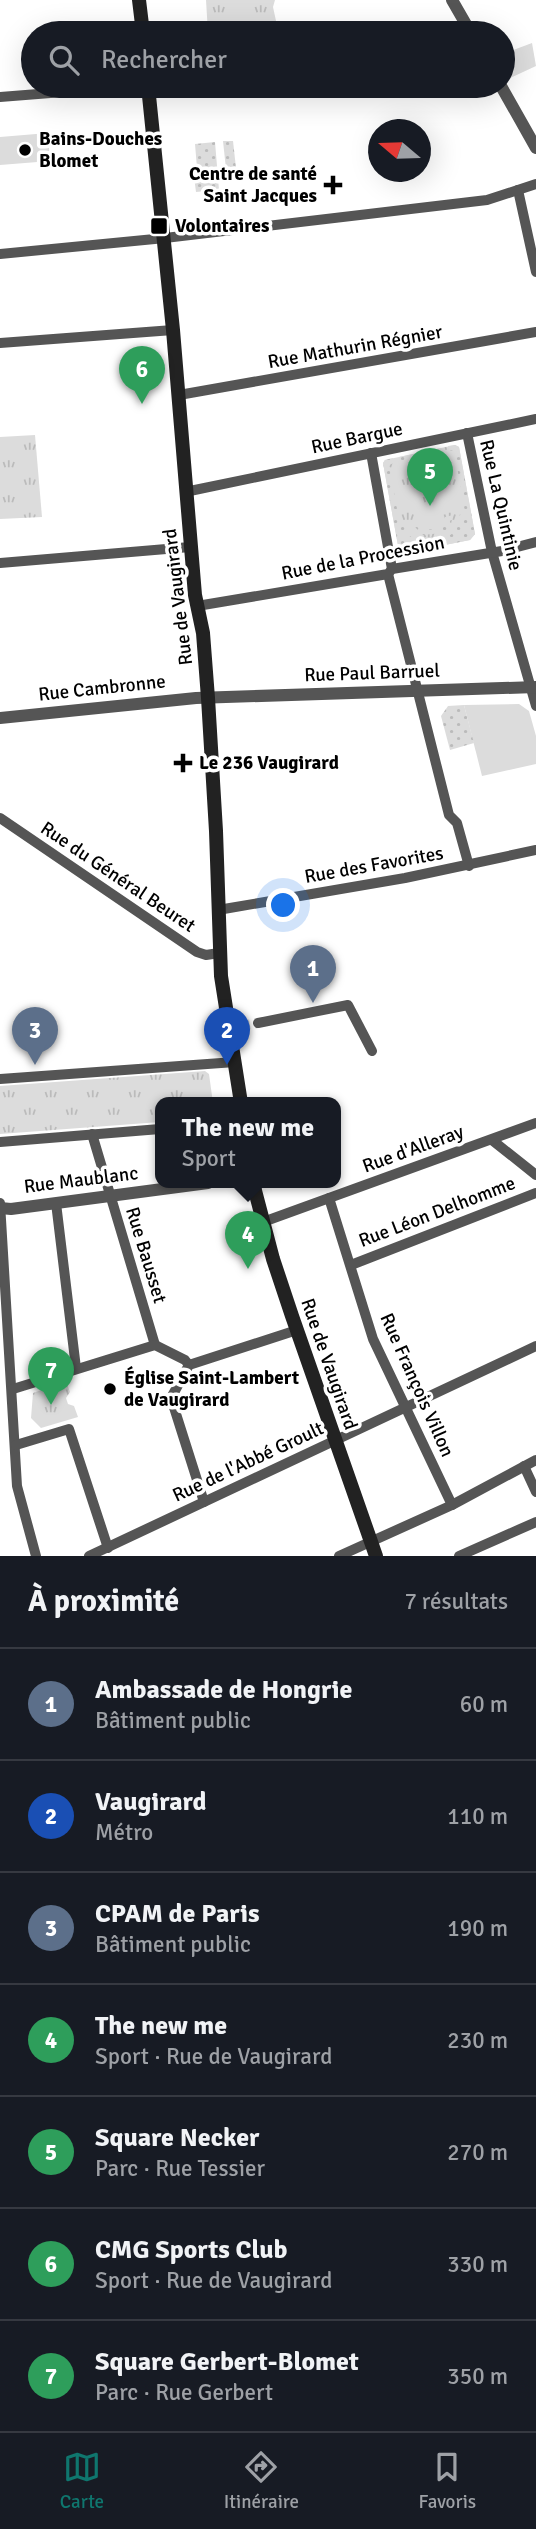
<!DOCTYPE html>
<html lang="fr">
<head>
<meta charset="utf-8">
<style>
  :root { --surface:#171b24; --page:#20242c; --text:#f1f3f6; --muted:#9ea1a6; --line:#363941; --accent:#0f766e }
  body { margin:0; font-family:Signika,sans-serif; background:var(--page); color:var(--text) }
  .compass { position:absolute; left:368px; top:119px; width:63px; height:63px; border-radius:50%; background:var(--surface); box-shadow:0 7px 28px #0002; rotate:289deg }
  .you { position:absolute; left:284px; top:906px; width:24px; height:24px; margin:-18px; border:5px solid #fff; border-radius:50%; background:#1a73e8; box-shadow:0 0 0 10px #1a73e833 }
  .badge { display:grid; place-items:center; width:46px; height:46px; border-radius:50%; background:var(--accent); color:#fff; font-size:23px; font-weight:700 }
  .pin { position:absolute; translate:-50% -58px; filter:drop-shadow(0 2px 4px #0008) }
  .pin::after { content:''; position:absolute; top:37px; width:24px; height:21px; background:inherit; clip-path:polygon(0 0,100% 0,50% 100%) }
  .popup { position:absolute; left:155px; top:1097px; width:186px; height:91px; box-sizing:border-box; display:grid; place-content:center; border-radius:14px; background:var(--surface); filter:drop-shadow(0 2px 5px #0005); font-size:23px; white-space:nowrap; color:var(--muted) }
  .popup b { font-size:26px; color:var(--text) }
  .popup::after { content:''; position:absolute; left:50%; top:100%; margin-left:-14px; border:14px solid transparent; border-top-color:var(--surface) }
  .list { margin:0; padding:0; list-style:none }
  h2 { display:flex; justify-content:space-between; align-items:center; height:91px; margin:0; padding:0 28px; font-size:30px }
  h2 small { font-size:23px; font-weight:400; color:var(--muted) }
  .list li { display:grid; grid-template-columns:46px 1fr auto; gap:21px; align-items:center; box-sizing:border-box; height:112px; padding:0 28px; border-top:2px solid var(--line) }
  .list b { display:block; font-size:26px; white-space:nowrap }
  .list p { margin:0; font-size:23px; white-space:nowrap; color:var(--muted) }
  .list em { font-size:23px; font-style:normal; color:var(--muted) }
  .icon { flex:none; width:38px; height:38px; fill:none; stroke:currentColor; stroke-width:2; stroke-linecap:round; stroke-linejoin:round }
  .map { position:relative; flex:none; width:536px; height:1556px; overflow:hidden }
  .search { position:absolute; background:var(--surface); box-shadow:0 7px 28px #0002; left:21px; right:21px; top:21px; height:77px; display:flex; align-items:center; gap:18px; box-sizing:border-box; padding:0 24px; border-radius:38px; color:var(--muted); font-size:26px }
  .sheet { height:875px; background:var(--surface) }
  nav { display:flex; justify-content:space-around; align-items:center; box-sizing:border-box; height:98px; border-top:2px solid var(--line); background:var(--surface); font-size:19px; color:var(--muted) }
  nav a { display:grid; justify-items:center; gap:4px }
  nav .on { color:var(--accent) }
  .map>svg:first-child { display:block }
  .grass { fill:#dcdcdc }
  .park { fill:url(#park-tufts) }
  .garden { fill:url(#garden-dots) }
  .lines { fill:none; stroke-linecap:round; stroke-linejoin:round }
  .minor-tunnel { stroke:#d9d9d9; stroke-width:10; stroke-dasharray:10 5; stroke-linecap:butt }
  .minor { stroke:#555; stroke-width:10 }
  .tertiary { stroke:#555; stroke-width:12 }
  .secondary { stroke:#222; stroke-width:14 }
  .poi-dot { fill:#000; stroke:#fff; stroke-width:2.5 }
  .labels { text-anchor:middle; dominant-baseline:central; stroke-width:7; stroke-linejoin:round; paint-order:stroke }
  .poi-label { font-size:19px; font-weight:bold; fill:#000; stroke:#fff; text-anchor:start }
  .street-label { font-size:19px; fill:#000; stroke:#fff }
</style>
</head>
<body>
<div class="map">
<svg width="536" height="1556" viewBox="0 0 536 1556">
  <defs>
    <pattern id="park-tufts" width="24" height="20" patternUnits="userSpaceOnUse" patternTransform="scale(1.75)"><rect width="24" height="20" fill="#dcdcdc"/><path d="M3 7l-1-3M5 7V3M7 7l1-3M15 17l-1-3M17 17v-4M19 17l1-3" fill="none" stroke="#bbb"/></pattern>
    <pattern id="garden-dots" width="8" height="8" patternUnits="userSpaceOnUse" patternTransform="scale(1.75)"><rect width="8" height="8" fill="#dcdcdc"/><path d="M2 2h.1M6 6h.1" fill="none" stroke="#bbb" stroke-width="1.8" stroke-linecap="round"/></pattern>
  </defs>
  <rect width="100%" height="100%" fill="#fff"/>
  <g class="grass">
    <polygon points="532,43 536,66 508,79 503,71 503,54"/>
    <polygon points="48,133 50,161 0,165 0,137"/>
    <polygon points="519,704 529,711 536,736 536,764 482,776 464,705"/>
  </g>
  <g class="park">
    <polygon points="206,0 275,0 273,7 278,30 252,33 208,33"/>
    <polygon points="35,435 42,517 0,519 0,437"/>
    <polygon points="455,445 459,447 475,534 470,540 403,553 399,551 383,463 385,460"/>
    <polygon points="205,1071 209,1074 213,1103 160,1103 160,1122 0,1134 0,1086"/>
    <polygon points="66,1381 70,1392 66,1398 68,1404 74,1406 78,1417 41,1428 31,1418 33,1393"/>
  </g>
  <g class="garden">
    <polygon points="223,141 233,141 236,168 226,169"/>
    <polygon points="215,142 219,190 196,192 193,169 197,168 195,144"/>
    <polygon points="455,445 459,447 475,534 470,540 445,545 444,539 456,531 460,514 465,512 454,450 449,451 448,446"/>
    <polygon points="442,448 442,452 400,462 399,457"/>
    <polygon points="393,458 394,463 389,465 400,525 406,525 408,531 405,534 408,538 411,536 417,540 429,542 430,548 403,553 399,551 383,463 385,460"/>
    <polygon points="453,515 450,528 441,533 423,535 413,525 421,522 426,529 437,530 443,525 445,517"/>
    <polygon points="464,705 474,743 450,750 441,716 448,706"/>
  </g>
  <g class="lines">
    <polyline class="minor-tunnel" points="240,1026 258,1023"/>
    <g class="minor">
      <polyline points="0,97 139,86"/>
      <polyline points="518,190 536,272"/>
      <polyline points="0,254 165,238 487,200 536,184"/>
      <polyline points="0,343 173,330"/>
      <polyline points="179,395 536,332"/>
      <polyline points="467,433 492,552 536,706"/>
      <polyline points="371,453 392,569"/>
      <polyline points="185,492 536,419"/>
      <polyline points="0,563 190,547"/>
      <polyline points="388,574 449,815 457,823 469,866"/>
      <polyline points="197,606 388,574 392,569 502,551 536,542"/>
      <polyline points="0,818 197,952 206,955 219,953"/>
      <polyline points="218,910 405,878 536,850"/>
      <polyline points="258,1023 348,1005 372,1051"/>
      <polyline points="0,1079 235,1062"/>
      <polyline points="92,1134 155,1345"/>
      <polyline points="492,1140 536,1175"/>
      <polyline points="0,1142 160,1129"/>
      <polyline points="329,1198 373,1339 452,1505"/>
      <polyline points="0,1203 17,1486 36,1556"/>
      <polyline points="56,1203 76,1368"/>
      <polyline points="263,1222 536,1123"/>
      <polyline points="351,1265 536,1193"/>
      <polyline points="13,1389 155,1345 185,1360 189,1365"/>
      <polyline points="16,1445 69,1429 108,1548"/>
      <polyline points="524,1466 536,1492"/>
      <polyline points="204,1502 171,1398 189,1365 297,1330"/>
      <polyline points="89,1556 536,1346"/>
      <polyline points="339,1556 452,1505 536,1460"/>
      <polyline points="459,1556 536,1522"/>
    </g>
    <g class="tertiary">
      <polyline points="452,0 471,33"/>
      <polyline points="501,86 536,148"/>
      <polyline points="0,718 196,698 536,687"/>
      <polyline points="0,1208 11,1209 208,1183"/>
    </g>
    <g class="secondary">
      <polyline points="139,0 143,33"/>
      <polyline points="148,86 173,330 195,595 203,633 208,698 216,831 221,976 241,1103"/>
      <polyline points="253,1183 273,1259 292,1316 376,1556"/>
    </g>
  </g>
  <g class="poi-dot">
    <circle cx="25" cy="150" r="7"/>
    <path d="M329.5 174.5h7v7h7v7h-7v7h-7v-7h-7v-7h7z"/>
    <rect x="150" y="217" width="18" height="18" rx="3.5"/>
    <path d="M179.5 752.5h7v7h7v7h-7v7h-7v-7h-7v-7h7z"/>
    <circle cx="110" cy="1389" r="7"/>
  </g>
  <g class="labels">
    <g class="poi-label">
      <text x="39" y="139">Bains-Douches<tspan x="39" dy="22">Blomet</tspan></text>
      <text x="317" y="174" text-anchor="end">Centre de santé<tspan x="317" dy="22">Saint Jacques</tspan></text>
      <text x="175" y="226">Volontaires</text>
      <text x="199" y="763">Le 236 Vaugirard</text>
      <text x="124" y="1378">Église Saint-Lambert<tspan x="124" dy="22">de Vaugirard</tspan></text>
    </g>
    <g class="street-label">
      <text transform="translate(355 347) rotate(-10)">Rue Mathurin Régnier</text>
      <text transform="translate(357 438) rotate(-12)">Rue Bargue</text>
      <text transform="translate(501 505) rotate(77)">Rue La Quintinie</text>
      <text transform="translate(363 558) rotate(-11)">Rue de la Procession</text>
      <text transform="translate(178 597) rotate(-97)">Rue de Vaugirard</text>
      <text transform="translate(372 673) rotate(-2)">Rue Paul Barruel</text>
      <text transform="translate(102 688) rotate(-6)">Rue Cambronne</text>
      <text transform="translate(374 865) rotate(-10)">Rue des Favorites</text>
      <text transform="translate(118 877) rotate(34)">Rue du Général Beuret</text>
      <text transform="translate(413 1149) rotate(-20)">Rue d'Alleray</text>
      <text transform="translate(81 1180) rotate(-7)">Rue Maublanc</text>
      <text transform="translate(437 1212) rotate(-21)">Rue Léon Delhomme</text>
      <text transform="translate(146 1255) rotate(73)">Rue Bausset</text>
      <text transform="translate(329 1364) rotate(71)">Rue de Vaugirard</text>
      <text transform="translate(417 1385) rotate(66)">Rue François Villon</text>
      <text transform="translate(248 1462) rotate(-25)">Rue de l'Abbé Groult</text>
    </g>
  </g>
</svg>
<svg class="compass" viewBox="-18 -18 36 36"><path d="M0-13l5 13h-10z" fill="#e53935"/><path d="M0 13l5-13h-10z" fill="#9ea1a6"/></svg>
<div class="you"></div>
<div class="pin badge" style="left:313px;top:1003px;background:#5c6f8a">1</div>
<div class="pin badge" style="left:227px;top:1065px;background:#1a4fb4">2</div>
<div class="pin badge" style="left:35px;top:1065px;background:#5c6f8a">3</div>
<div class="pin badge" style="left:248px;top:1269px;background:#2e9e5b">4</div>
<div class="popup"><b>The new me</b>Sport</div>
<div class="pin badge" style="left:430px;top:506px;background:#2e9e5b">5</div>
<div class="pin badge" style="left:142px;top:404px;background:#2e9e5b">6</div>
<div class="pin badge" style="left:51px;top:1405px;background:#2e9e5b">7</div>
<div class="search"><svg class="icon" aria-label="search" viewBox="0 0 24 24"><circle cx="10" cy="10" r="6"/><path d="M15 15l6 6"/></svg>Rechercher</div>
</div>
<section class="sheet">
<h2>À proximité<small>7 résultats</small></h2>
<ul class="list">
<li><span class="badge" style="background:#5c6f8a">1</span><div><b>Ambassade de Hongrie</b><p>Bâtiment public</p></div><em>60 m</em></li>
<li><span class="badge" style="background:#1a4fb4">2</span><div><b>Vaugirard</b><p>Métro</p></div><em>110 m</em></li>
<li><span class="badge" style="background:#5c6f8a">3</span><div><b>CPAM de Paris</b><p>Bâtiment public</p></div><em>190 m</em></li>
<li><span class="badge" style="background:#2e9e5b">4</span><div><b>The new me</b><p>Sport · Rue de Vaugirard</p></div><em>230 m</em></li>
<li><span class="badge" style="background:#2e9e5b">5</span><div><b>Square Necker</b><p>Parc · Rue Tessier</p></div><em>270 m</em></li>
<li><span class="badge" style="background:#2e9e5b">6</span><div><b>CMG Sports Club</b><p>Sport · Rue de Vaugirard</p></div><em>330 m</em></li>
<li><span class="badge" style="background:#2e9e5b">7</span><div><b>Square Gerbert-Blomet</b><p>Parc · Rue Gerbert</p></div><em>350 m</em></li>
</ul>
</section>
<nav>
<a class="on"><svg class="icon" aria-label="map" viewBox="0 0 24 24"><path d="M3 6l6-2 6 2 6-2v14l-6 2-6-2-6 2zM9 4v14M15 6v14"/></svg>Carte</a>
<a><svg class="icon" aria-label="directions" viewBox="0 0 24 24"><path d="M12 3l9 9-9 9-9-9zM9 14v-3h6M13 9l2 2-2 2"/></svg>Itinéraire</a>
<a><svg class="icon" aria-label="saved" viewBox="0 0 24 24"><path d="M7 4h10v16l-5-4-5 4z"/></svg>Favoris</a>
</nav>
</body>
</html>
